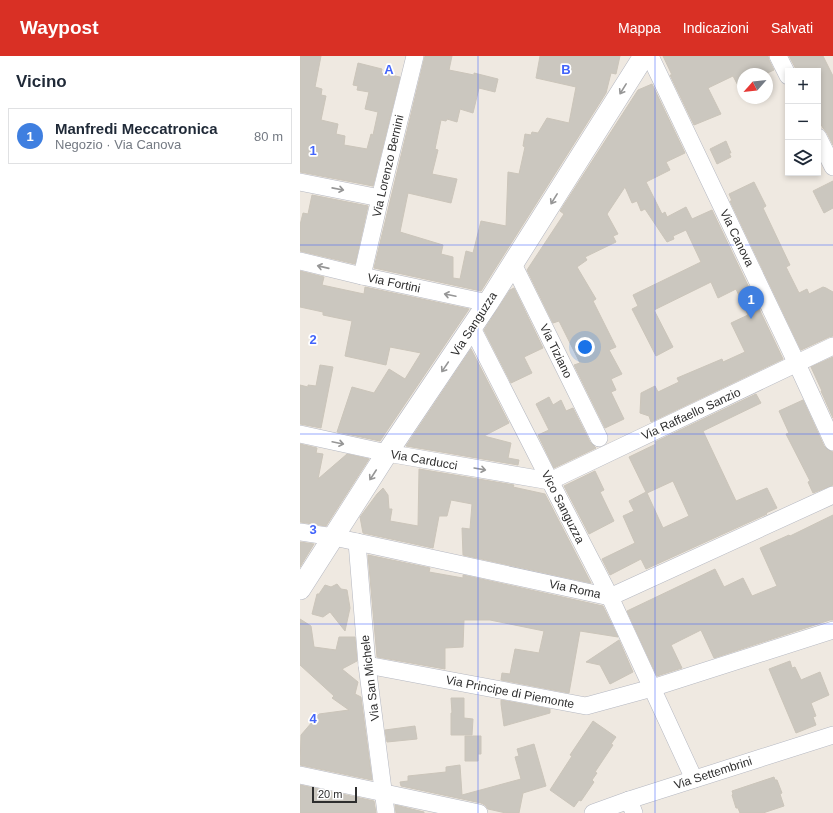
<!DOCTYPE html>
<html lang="it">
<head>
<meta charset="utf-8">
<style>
  :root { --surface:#fff; --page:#f2f2f3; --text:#1f2937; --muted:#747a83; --line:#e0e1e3; --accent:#d93025 }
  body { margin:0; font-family:Helvetica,sans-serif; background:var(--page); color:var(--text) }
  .controls { position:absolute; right:12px; top:12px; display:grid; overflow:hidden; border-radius:0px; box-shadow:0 2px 6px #0003 }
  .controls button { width:36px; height:36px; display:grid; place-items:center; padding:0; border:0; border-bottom:1px solid var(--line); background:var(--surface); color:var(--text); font:20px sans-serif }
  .compass { position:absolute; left:437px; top:12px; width:36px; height:36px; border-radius:50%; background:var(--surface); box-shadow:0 2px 6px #0003; rotate:243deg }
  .scale { position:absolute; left:12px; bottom:10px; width:45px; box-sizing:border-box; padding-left:4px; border:2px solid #2e2e2e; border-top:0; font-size:11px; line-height:14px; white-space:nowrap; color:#2e2e2e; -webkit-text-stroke:3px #fff; paint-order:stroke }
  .you { position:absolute; left:285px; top:291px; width:14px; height:14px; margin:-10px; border:3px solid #fff; border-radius:50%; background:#1a73e8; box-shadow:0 0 0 6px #1a73e833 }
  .badge { display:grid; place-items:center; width:26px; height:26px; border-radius:50%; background:var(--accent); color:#fff; font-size:13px; font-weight:700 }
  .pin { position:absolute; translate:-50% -33px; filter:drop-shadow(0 1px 2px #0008) }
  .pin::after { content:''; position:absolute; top:21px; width:14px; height:12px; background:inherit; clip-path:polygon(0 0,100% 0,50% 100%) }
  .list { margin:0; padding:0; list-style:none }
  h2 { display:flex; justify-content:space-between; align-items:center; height:52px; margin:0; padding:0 16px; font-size:17px }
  h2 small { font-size:13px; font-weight:400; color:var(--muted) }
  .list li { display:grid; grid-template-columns:26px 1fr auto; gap:12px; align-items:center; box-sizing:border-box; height:56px; margin:0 8px 8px; padding:0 8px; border:1px solid var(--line); border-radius:0px }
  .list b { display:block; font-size:15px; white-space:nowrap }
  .list p { margin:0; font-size:13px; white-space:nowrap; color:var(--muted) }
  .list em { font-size:13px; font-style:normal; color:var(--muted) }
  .icon { flex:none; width:22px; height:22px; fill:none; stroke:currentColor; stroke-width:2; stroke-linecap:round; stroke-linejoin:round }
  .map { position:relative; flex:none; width:533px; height:757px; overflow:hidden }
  header { display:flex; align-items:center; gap:24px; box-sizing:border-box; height:56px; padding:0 20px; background:var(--accent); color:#fff }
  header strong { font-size:19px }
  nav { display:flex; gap:22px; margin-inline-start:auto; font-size:14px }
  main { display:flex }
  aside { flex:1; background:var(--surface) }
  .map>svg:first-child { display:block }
  .building { fill:#cbc7bf; stroke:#cbc5ba; fill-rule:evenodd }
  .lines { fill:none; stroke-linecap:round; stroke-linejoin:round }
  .minor-casing { stroke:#b4b7c1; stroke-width:18 }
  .tertiary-casing { stroke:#b4b7c1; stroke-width:22 }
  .minor { stroke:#fff; stroke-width:17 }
  .tertiary { stroke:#fff; stroke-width:21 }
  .oneway { stroke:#969696 }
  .grid { fill:none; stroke:#4264fb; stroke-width:1; stroke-opacity:0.55 }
  .labels { text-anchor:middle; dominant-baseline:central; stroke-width:3.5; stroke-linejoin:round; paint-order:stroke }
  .street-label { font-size:12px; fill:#2e2e2e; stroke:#fff }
  .grid-label { font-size:13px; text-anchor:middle; font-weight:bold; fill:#4264fb; stroke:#fff; stroke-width:3.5; stroke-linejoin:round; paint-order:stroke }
</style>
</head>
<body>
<header>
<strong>Waypost</strong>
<nav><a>Mappa</a><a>Indicazioni</a><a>Salvati</a></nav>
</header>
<main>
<aside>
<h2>Vicino<small></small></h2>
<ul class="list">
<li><span class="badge" style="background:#3f7fe0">1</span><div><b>Manfredi Meccatronica</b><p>Negozio · Via Canova</p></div><em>80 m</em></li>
</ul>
</aside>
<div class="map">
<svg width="533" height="757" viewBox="0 0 533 757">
  <rect width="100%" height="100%" fill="#efe9e1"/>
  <g class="building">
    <polygon points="0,0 21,0 15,31 22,33 21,39 26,40 21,64 38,68 36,78 45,80 44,89 67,93 71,78 73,79 78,56 65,53 69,36 57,34 58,30 53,29 58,7 82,13 81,17 100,21 73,130 0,116"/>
    <polygon points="125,0 152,0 149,14 174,19 174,17 198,23 195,36 179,32 173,57 160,53 157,66 147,63 146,65 141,64 135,93 138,94 132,118 157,123 151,147 108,137 100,176 143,189 141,198 153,201 153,222 160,223 166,195 173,197 181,165 206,170 208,116 219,118 225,91 223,90 225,78 231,79 232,76 238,77 247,62 269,67 276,31 236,22 240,0 320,0 316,18 311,17 306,37 181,235 74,212"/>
    <polygon points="363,0 468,0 469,4 474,14 465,18 443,18 443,39 433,20 408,32 421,58 394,69 370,19 372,19"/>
    <polygon points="489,0 523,0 533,20 533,89 527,77 523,72 518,63 518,15 497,15"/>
    <polygon points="352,28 385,97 366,106 370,114 346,126 362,158 365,156 367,161 386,151 392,163 412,154 483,303 351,366 349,360 340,357 341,337 355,330 358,336 379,326 377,322 422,303 423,306 445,296 431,267 448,259 436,233 418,242 411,226 354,254 373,291 356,300 332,253 338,250 333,239 401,206 386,174 373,180 374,183 367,186 345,153 341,155 337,145 332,147 325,131 307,158 318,178 313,180 316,186 285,201 287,204 277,211 296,243 293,245 316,291 309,294 322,318 311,323 316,334 311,336 324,363 305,372 274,309 280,307 259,265 253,267 227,214 264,158 260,155 338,34"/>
    <polygon points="426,85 431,97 429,97 431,101 417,108 410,93"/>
    <polygon points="533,125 533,152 524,157 513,135"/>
    <polygon points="454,126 466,150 463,152 490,209 486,211 499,237 507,233 509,238 523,231 526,232 533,236 533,280 529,281 501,294 430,145 432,145 429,138"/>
    <polygon points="12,139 68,150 55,208 0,195 0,169 3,157 8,158"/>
    <polygon points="0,215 24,221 22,229 64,238 65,231 169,253 80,385 37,376 52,331 74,337 89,313 105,323 121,297 90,291 86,309 45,300 52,265 23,259 23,256 0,251"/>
    <polygon points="214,232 243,292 224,301 232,317 211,327 184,274 210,234"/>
    <polygon points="171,293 209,367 184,380 211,387 208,402 219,404 218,409 106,390"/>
    <polygon points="533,301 533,362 521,335 522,335 511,311"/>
    <polygon points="20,309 33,311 21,372 0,368 0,329 8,331 8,329 16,330"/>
    <path d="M456 338 461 347 403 375 436 445 467 432 477 452 466 457 467 458 346 513 341 503 310 519 302 503 335 487 323 460 334 455 329 445 346 436 329 401 356 388 355 386ZM373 425 389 460 363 472 347 437Z"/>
    <polygon points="249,341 253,349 261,344 266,355 273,352 290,386 296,392 254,412 238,379 249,374 236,348"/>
    <polygon points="503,344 524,390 528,394 533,396 533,429 513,437 508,426 510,425 486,378 489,377 479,355"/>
    <polygon points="0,388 17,392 16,397 23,398 18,423 47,398 69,403 26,470 0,466"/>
    <polygon points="119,413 214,429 213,431 245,438 291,527 163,499 162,472 170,473 172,448 151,444 147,460 139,460 133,492 63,477 60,461 77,438 83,432 88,439 89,453 92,453 90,465 118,470"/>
    <polygon points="295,415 304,434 300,436 314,465 289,478 264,430"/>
    <polygon points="533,459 533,564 530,564 414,602 401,574 371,589 382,612 357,620 327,555 415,513 424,531 443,522 452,540 477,530 460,492 489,479 490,480"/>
    <polygon points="0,486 14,488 0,511"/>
    <polygon points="68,499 130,512 129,516 163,522 163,519 303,550 318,581 280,575 269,637 201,624 202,617 210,618 215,593 239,597 244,575 190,564 164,564 163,591 145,592 145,613 77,601"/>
    <polygon points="37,528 41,533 47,534 50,552 45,575 30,556 23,561 12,558 17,538 19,538 25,529 31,531"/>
    <polygon points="0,563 11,570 14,591 36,594 39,581 55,581 57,605 42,613 58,626 55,638 61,641 72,724 0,709 1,679 19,658 49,654 32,642 34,640 0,609"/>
    <polygon points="319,584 333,616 310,628 300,609 286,606"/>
    <polygon points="490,605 492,612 495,611 501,624 520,616 529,639 511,647 516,660 513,661 516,669 496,677 469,613"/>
    <polygon points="151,642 164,642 164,662 173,663 172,679 151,679 151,657 152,657"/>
    <polygon points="201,644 250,653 250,657 204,670 201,648"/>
    <polygon points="293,665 316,681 311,688 313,689 295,716 297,717 292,724 294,726 281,745 279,744 274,751 250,734 272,700 270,699"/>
    <polygon points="115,670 117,683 87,686 85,674"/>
    <polygon points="165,680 181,680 181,698 178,698 178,705 165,705"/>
    <polygon points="234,688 246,730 223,737 219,757 206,757 188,753 185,749 181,747 101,730 100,726 108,725 108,720 146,716 146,711 160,709 162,739 221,723 215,701 219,700 217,693"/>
    <polygon points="474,721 475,724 477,724 482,737 480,738 484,750 463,757 440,757 438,752 436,752 432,739 433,738 432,735"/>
    <polygon points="0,729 74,745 76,757 0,757"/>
    <polygon points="95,749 124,756 124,757 96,757"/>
  </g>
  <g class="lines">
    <defs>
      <g id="minor">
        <polyline points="350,0 497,308 533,386"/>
        <polyline points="478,0 488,20"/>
        <polyline points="518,81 533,111"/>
        <polyline points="0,126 80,142"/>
        <polyline points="0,205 62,220 188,247"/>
        <polyline points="213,208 299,382"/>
        <polyline points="62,220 80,142 115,0"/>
        <polyline points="172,272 250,425 310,541 394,723"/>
        <polyline points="0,378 87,397 250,425 533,290"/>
        <polyline points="0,476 34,481 310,541 533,439"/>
        <polyline points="57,486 67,609 86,757"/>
        <polyline points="67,609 286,650 352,632 533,574"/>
        <polyline points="0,719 179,757"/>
        <polyline points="329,744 334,757"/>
        <polyline points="293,757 329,744 533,679"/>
      </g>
      <polyline id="tertiary" points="0,533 87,397 188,247 344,0"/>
    </defs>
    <use href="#minor" class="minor-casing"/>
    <use href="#tertiary" class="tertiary-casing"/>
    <use href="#minor" class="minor"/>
    <use href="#tertiary" class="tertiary"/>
  </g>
  <defs><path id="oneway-shaft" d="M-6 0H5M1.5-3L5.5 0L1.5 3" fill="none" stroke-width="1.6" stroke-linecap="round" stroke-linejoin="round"/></defs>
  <g class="oneway">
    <use href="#oneway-shaft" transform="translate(323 33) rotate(122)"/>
    <use href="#oneway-shaft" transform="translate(38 133) rotate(11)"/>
    <use href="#oneway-shaft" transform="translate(254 143) rotate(122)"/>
    <use href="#oneway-shaft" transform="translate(23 211) rotate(-167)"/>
    <use href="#oneway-shaft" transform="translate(150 239) rotate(-168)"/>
    <use href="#oneway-shaft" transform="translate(145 311) rotate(124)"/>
    <use href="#oneway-shaft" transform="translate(38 387) rotate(12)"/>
    <use href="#oneway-shaft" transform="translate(180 413) rotate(10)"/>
    <use href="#oneway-shaft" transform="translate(73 419) rotate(123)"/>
  </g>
  <path class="grid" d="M178 0V757M355 0V757M0 189H533M0 378H533M0 568H533"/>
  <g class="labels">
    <g class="street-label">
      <text transform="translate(88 110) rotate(-77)">Via Lorenzo Bernini</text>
      <text transform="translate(437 182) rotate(64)">Via Canova</text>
      <text transform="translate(94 227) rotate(12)">Via Fortini</text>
      <text transform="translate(174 268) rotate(-57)">Via Sanguzza</text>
      <text transform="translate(256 295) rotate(64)">Via Tiziano</text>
      <text transform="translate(391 358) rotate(-25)">Via Raffaello Sanzio</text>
      <text transform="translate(124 404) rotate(10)">Via Carducci</text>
      <text transform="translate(263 451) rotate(63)">Vico Sanguzza</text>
      <text transform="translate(275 533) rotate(12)">Via Roma</text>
      <text transform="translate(70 622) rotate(-97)">Via San Michele</text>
      <text transform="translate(210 636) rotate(11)">Via Principe di Piemonte</text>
      <text transform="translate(413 717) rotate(-18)">Via Settembrini</text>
    </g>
  </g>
  <g class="grid-label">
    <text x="89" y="18">A</text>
    <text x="266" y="18">B</text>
    <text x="13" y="99">1</text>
    <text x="13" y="288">2</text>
    <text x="13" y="478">3</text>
    <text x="13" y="667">4</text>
  </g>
</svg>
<div class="controls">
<button>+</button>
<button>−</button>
<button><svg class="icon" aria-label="layers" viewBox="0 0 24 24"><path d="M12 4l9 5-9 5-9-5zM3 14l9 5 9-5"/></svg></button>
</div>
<svg class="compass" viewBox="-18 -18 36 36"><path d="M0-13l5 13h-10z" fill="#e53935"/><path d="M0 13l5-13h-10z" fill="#747a83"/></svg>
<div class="scale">20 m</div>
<div class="you"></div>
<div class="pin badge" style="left:451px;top:263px;background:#3f7fe0">1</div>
</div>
</main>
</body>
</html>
